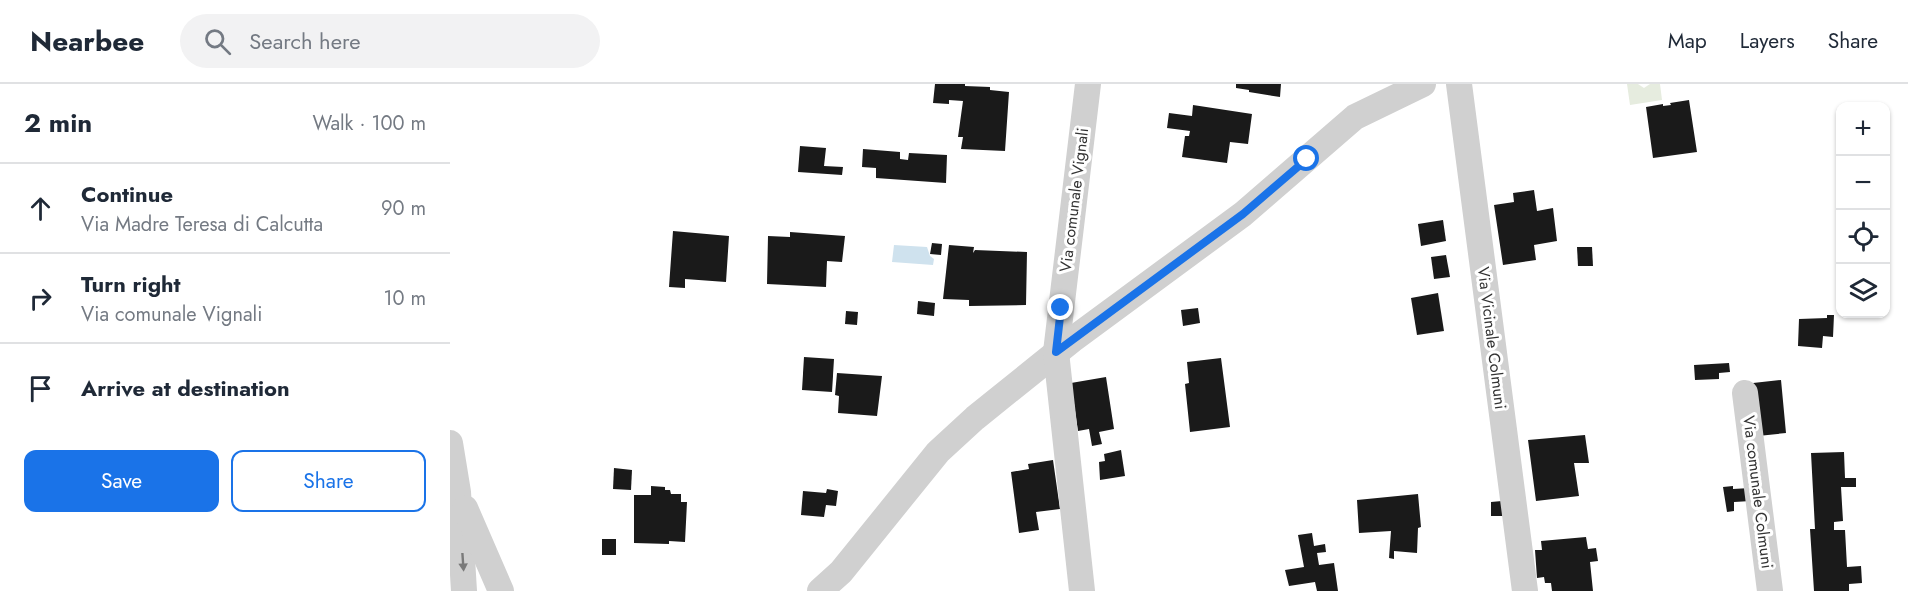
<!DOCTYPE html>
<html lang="en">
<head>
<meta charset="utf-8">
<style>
  :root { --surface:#fff; --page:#f2f2f3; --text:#1f2937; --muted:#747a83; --line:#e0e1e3; --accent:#1a73e8 }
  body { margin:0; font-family:Jost,sans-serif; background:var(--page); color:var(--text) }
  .controls { position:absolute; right:18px; top:18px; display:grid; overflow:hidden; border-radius:12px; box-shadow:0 2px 4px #0004 }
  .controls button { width:54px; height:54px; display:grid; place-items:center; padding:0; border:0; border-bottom:2px solid var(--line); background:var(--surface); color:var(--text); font:30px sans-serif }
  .stop { position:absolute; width:18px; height:18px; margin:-14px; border:4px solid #1a73e8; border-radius:50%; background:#fff }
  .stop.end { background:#1a73e8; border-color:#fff; box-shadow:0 2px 6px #0008 }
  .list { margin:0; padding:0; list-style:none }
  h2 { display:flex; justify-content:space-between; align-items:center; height:78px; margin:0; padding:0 24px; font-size:26px }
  h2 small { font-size:20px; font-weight:400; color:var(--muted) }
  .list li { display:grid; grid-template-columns:39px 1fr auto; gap:18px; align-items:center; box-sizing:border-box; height:90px; padding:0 24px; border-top:2px solid var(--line) }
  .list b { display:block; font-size:22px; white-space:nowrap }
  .list p { margin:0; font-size:20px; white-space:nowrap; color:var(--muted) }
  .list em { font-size:20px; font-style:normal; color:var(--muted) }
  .actions { display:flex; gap:12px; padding:18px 24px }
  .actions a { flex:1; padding:14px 0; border:2px solid var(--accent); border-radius:12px; text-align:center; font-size:21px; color:var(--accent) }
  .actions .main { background:var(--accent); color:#fff }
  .icon { flex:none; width:33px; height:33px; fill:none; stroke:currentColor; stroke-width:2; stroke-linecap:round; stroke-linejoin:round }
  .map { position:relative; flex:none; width:1458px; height:507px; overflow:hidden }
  header { display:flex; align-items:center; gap:36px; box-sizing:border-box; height:84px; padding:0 30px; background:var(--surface); border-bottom:2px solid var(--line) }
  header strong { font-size:28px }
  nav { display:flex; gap:33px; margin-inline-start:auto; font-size:21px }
  .search { width:420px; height:54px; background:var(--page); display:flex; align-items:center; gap:15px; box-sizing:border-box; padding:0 21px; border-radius:33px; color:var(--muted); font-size:22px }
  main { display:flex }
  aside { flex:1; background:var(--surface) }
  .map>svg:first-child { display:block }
  .green { fill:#e6ecdf }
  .water { fill:#cfe2ee }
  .building { fill:#1a1a1a }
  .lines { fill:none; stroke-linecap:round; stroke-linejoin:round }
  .minor { stroke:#d0d0d0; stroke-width:26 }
  .oneway { fill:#7a7a7a }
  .route { stroke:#1a73e8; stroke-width:8 }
  .labels { text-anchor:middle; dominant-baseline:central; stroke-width:6; stroke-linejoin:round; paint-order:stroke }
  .street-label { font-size:16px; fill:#333; stroke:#fff }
</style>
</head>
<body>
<header>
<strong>Nearbee</strong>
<div class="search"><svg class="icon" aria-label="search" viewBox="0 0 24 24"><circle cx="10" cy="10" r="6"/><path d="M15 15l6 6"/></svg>Search here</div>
<nav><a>Map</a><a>Layers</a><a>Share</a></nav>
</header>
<main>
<aside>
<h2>2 min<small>Walk · 100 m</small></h2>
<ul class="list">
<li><svg class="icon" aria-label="ahead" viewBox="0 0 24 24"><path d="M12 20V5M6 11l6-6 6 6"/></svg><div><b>Continue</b><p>Via Madre Teresa di Calcutta</p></div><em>90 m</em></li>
<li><svg class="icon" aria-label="right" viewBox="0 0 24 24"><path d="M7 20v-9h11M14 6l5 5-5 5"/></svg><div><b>Turn right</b><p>Via comunale Vignali</p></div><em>10 m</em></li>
<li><svg class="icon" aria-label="arrive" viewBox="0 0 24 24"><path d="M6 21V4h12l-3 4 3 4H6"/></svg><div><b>Arrive at destination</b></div></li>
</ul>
<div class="actions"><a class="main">Save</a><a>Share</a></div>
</aside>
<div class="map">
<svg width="1458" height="507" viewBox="0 0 1458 507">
  <rect width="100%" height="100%" fill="#fff"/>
  <polygon class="green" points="1177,0 1188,0 1194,4 1200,0 1210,0 1212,16 1180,21"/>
  <polygon class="water" points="444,161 477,163 480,172 484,175 483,181 442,178"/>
  <g class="building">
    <polygon points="485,0 515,0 515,2 540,3 540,6 559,8 555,67 511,65 513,53 508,53 513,17 499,16 499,20 483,19"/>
    <polygon points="786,0 831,0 830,13 799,8 799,6 786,4"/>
    <polygon points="1239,16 1247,68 1203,74 1196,23 1213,20 1213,22 1221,21 1220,19"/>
    <polygon points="743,21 802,30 798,60 780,58 777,79 732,73 735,52 739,52 740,47 717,44 719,29 742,32"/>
    <polygon points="350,62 376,64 374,82 393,83 392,91 348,88"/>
    <polygon points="413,65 450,68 450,75 458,76 459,69 497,71 496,99 426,94 426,84 412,83"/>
    <polygon points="1084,106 1087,127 1103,124 1107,157 1084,161 1086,176 1053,181 1044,121 1064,118 1063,109"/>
    <polygon points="993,136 996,157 971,162 968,140"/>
    <polygon points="223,147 279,152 276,198 235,195 235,204 219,203"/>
    <polygon points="340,148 395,152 392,178 377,177 376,203 317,200 318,152 340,153"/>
    <polygon points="482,159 492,160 491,171 480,170"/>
    <polygon points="499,161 524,163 523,169 525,166 577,168 576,221 519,222 519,216 493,215"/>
    <polygon points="1127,163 1142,163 1143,182 1128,182"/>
    <polygon points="996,171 1000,193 984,195 981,173"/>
    <polygon points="988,209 994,247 967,251 961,214"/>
    <polygon points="468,217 485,219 484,232 467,230"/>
    <polygon points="748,224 750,239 733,242 731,226"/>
    <polygon points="396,227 408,228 407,241 395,240"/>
    <polygon points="1377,231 1384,231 1383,253 1373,252 1372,264 1348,262 1349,235 1377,234"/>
    <polygon points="354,273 384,275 382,308 352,306"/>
    <polygon points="771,274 780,343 740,348 735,300 739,299 737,278"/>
    <polygon points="1279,279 1280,288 1269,289 1269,295 1245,296 1244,281"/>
    <polygon points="387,289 432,292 427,332 388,329 389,312 385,311"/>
    <polygon points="656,293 664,345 649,348 652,360 642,362 639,345 628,347 621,299"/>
    <polygon points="1331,296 1336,349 1308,352 1303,299"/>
    <polygon points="1135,351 1139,379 1124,379 1129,412 1086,417 1078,356"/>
    <polygon points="671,366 675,392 650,396 649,378 655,377 654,370"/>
    <polygon points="1394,368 1395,394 1406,394 1406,403 1391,403 1393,437 1384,438 1384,446 1395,446 1397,483 1411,482 1412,499 1399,500 1399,507 1364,507 1360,445 1365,445 1361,369"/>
    <polygon points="603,376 610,425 586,428 589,446 569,449 561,388 579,385 578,380"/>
    <polygon points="164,384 182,386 181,406 163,405"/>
    <polygon points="201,402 215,403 215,406 220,406 221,410 231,410 231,418 237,418 235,458 219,457 219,460 184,459 184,411 201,411"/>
    <polygon points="1283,402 1283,405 1300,404 1301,417 1284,418 1284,427 1277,428 1273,403"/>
    <polygon points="377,405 388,407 386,422 376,421 374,433 351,431 353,407 376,409"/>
    <polygon points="968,410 971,443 968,444 967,469 944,467 944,475 939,474 941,447 909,449 907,416"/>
    <polygon points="1052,417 1053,432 1041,432 1041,418"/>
    <polygon points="862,449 864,462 875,460 876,468 867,469 869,481 884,479 888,507 867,507 865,498 839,502 835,486 854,483 848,451"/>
    <polygon points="1136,453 1138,465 1146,464 1148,477 1140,478 1143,507 1102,507 1101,499 1095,499 1094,493 1087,494 1085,466 1092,466 1091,457"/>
    <rect x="152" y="455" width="14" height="16"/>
  </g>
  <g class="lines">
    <g class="minor">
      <polyline points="1009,0 1075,507"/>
      <polyline points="1295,309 1320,507"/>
      <polyline points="0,359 8,408 14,507"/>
      <polyline points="15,424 51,507"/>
      <polyline points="370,507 391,488 488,368 525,334 622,256 793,130 905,33 973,0"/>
      <polyline points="632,507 606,268 638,0"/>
    </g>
  </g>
  <defs><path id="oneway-solid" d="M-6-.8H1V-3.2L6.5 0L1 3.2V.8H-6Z" transform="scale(1.5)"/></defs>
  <use class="oneway" href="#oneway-solid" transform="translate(13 478) rotate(86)"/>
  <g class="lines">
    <polyline class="route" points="611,224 606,268 793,130 857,75"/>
  </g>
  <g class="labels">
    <g class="street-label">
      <text transform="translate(624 116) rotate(-83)">Via comunale Vignali</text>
      <text transform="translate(1042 254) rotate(83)">Via Vicinale Colmuni</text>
      <text transform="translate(1308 408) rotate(83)">Via comunale Colmuni</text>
    </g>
  </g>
</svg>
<div class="controls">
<button>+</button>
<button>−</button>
<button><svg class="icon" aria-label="locate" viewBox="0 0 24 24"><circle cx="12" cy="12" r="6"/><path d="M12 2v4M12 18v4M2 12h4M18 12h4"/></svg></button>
<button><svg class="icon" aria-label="layers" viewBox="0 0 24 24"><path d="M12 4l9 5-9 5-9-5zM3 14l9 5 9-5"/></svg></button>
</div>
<div class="stop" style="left:857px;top:75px"></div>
<div class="stop end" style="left:611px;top:224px"></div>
</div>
</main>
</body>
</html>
